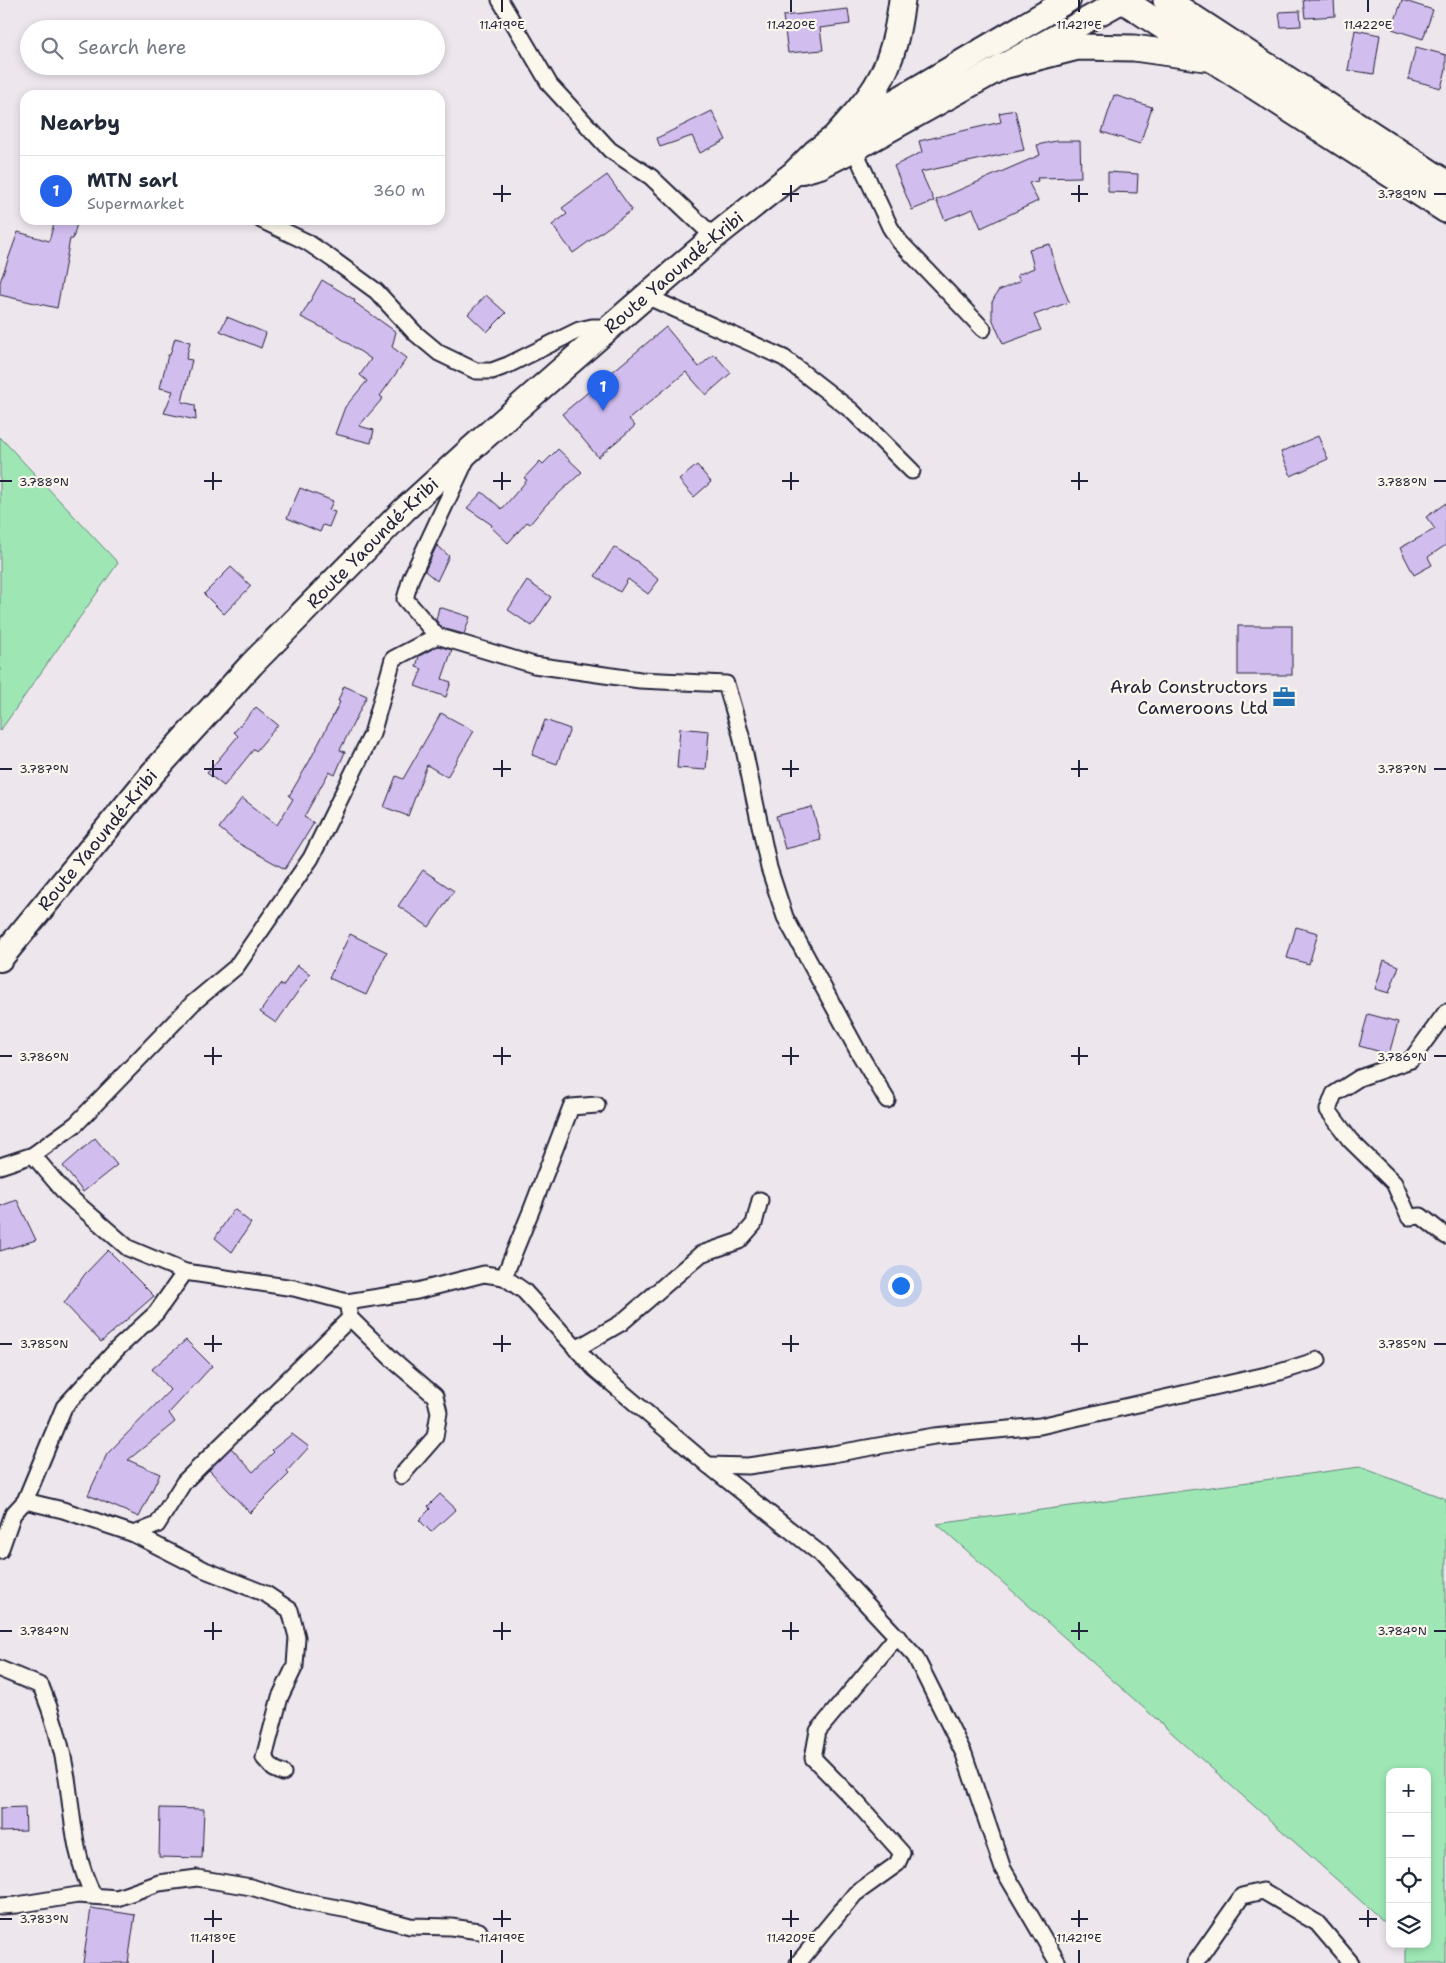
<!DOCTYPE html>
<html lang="en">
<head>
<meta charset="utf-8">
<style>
  :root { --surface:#fff; --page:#f2f2f3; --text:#1f2937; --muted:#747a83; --line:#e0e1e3; --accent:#2563eb }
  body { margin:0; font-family:"Shantell Sans",sans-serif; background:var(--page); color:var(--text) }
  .controls { position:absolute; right:15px; bottom:15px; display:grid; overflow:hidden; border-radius:10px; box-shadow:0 2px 8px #0003 }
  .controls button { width:45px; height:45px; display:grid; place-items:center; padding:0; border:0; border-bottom:1px solid var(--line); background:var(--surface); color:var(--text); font:25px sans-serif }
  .you { position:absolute; left:900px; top:1285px; width:18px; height:18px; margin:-12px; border:4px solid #fff; border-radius:50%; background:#1a73e8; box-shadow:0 0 0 8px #1a73e833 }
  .badge { display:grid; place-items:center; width:32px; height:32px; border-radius:50%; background:var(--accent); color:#fff; font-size:16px; font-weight:700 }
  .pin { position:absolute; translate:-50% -41px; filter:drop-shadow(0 1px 2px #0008) }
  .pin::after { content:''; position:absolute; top:26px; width:18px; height:15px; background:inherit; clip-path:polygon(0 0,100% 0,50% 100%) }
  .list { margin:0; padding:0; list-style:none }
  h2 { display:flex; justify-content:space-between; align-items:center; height:65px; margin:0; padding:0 20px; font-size:21px }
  h2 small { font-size:16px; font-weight:400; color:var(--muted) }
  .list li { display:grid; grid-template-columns:32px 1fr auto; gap:15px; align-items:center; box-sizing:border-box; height:70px; padding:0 20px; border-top:1px solid var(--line) }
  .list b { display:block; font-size:19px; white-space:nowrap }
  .list p { margin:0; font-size:16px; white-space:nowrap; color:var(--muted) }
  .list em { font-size:16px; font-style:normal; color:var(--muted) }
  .icon { flex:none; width:28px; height:28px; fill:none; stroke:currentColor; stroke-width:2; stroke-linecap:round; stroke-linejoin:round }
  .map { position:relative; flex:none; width:1446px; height:1963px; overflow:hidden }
  .search { position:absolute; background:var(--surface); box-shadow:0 2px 8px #0003; left:20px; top:20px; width:425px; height:55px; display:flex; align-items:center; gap:12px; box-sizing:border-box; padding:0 18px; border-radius:28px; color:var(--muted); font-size:19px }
  .panel { position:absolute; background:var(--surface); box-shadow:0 2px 8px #0003; left:20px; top:90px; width:425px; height:135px; border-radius:15px }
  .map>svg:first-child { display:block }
  .green { fill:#9ee7b5; stroke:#608478 }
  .building { fill:#d1bdee; stroke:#22223b }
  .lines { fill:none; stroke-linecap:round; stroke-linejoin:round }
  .minor-casing { stroke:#22223b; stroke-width:19 }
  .primary-casing { stroke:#22223b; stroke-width:28 }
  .trunk-casing { stroke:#22223b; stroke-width:29 }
  .minor { stroke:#fbf7ec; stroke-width:15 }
  .primary { stroke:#fbf7ec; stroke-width:24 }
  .trunk { stroke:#fbf7ec; stroke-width:25 }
  .ticks { fill:none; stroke:#22223b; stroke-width:2 }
  .labels { text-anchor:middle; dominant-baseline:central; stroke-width:4.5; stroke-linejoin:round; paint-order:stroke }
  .street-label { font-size:18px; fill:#22223b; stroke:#fbf7ec }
  .poi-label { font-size:18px; fill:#22223b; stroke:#fbf7ec; text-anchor:end }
  .ticks-label { font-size:12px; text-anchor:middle; fill:#22223b; stroke:#fbf7ec; stroke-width:4.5; stroke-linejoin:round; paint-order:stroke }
</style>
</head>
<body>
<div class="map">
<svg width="1446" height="1963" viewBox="0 0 1446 1963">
  <rect width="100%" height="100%" fill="#eee6ed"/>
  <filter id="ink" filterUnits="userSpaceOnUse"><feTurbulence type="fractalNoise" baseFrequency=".02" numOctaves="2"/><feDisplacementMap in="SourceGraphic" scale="10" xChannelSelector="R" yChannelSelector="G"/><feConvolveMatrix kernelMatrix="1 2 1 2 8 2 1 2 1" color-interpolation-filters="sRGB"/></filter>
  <g filter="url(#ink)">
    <g class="green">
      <polygon points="0,437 118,563 0,731"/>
      <polygon points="1360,1467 1446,1499 1446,1963 1406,1963 1406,1944 1427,1944 1427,1772 1390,1772 1390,1927 937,1524"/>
    </g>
    <g class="building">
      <polygon points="1303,0 1334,0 1335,16 1305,18"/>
      <polygon points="1402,0 1433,10 1423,39 1392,29"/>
      <polygon points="848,9 850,24 820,28 823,50 788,53 783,16"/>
      <polygon points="1300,11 1301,26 1281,27 1279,12"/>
      <polygon points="1355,30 1380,35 1374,74 1348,70"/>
      <polygon points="1416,47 1446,55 1446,69 1441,88 1408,79"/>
      <polygon points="1114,95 1152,107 1140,144 1102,132"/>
      <polygon points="1015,110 1024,150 921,172 934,201 912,210 894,166 922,152 919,141 1001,122 999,113"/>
      <polygon points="712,111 726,140 700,153 692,136 660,147 657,138"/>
      <polygon points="1056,141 1080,141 1081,177 1037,178 1038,181 1029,183 1038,201 981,228 973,209 945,220 936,200 1040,155 1037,145"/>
      <polygon points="1108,172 1138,174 1137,193 1108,192"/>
      <polygon points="607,175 632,210 573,253 552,225 567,214 562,208"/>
      <polygon points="55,220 66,220 77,223 73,239 70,239 57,308 0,295 0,282 18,232 49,241"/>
      <polygon points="1050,244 1056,269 1069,302 1034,315 1041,330 1003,344 992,318 992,302 998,291 1020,281 1017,275 1034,268 1029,249"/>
      <polygon points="322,280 355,300 354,302 396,332 392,347 407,358 380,396 383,398 359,426 374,430 371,443 335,434 345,407 367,381 360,375 371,359 333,333 301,317"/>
      <polygon points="486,295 506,313 487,332 468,314"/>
      <polygon points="227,317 266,333 261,348 220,331"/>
      <polygon points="666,327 699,367 714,354 731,373 706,395 686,372 629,419 635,426 598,457 562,414"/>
      <polygon points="175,338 190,342 186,359 192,360 182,402 195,405 196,420 164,413 173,391 160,388 168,355 170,355"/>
      <polygon points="1318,436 1328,459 1291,476 1281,452"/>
      <polygon points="558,449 582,472 546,505 530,524 527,522 508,543 491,527 492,525 467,508 482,492 502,509 527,480 524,478 540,461 543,464"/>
      <polygon points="697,465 711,482 694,497 679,480"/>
      <polygon points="300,488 333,501 329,510 335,512 329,527 323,525 320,532 287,518"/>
      <polygon points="1446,503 1446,545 1428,557 1432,565 1414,575 1400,548 1435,529 1426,517"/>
      <polygon points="437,545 449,556 437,581 425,571"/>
      <polygon points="614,547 638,562 638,563 659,580 648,594 628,579 620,592 595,576"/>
      <polygon points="231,567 251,586 224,614 204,594"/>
      <polygon points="527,581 551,597 532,626 508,610"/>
      <polygon points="439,607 470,617 464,634 442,628 436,620"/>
      <rect x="1238" y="626" width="54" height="49"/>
      <polygon points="438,646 452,650 442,679 451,682 446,697 415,686 422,669 416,667 419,656"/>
      <polygon points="344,686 367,696 340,750 345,752 335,775 329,772 304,817 314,823 285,869 236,842 219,828 242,798 277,825 293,799 289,796 309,762 340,702 338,701"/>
      <polygon points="256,707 278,725 256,751 254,749 224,786 207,773 238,736 234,732"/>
      <polygon points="441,713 474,731 447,777 427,765 408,816 384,807 396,776 403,779"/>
      <polygon points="545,720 570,729 557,764 532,755"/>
      <polygon points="680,728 709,731 706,770 677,768"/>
      <polygon points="812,807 821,840 785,849 776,816"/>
      <polygon points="423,870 454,891 429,927 398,906"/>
      <polygon points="1296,927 1318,933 1309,964 1287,958"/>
      <polygon points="350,934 387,952 366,995 329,978"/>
      <polygon points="1384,960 1399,966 1389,993 1375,989"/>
      <polygon points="297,965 310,974 276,1023 260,1012 280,984 283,986"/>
      <polygon points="1368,1014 1398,1022 1389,1054 1359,1046"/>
      <polygon points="95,1138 117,1165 83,1192 63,1166"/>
      <polygon points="17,1200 36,1240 0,1251 0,1206"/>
      <polygon points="234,1209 251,1223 232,1252 215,1238"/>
      <polygon points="108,1250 154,1296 101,1342 64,1303 85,1274"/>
      <polygon points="186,1340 212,1366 169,1413 175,1422 128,1460 160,1474 139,1517 88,1495 107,1454 170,1390 152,1369"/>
      <polygon points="292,1434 309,1447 287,1471 289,1474 250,1513 209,1470 231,1448 253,1472 274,1452 272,1450"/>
      <polygon points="440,1494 456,1509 431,1532 419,1520 430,1509 428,1506"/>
      <polygon points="25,1807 26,1831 0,1832 0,1808"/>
      <polygon points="160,1808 204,1809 202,1858 159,1857"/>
      <polygon points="91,1908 135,1915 128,1963 83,1963"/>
    </g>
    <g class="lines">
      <defs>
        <g id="minor">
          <polyline points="500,0 550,85 610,150 651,177 714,237"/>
          <polyline points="854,149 890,227 899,241 983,329"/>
          <polyline points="261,220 307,242 332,259 376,291 415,333 439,353 476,371 492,371 508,365 579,330 592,327 610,327"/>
          <polyline points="646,296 784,358 852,411 912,471"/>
          <polyline points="467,458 411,578 405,599 437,636 534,665 640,680 726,684 741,735 769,868 785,917 859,1053 887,1100"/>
          <polyline points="1446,1012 1411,1060 1359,1078 1334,1094 1328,1110 1350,1140 1394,1183 1409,1217 1421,1216 1446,1236"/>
          <polyline points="33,1155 65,1193 128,1248 185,1272 294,1288 347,1302 417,1291 484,1274 504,1277 524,1291 595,1369 708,1465 818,1552 915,1656 964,1754 1003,1869 1058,1963"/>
          <polyline points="0,1166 33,1155 76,1124 193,1003 236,967 311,858 372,734 393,659 437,636"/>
          <polyline points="504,1277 531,1211 571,1107 597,1105"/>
          <polyline points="350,1318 393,1360 435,1396 439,1412 435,1437 401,1476"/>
          <polyline points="576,1349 621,1323 701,1254 739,1241 754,1224 760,1200"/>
          <polyline points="708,1465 748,1466 833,1454 934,1436 1040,1426 1280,1372 1318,1360"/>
          <polyline points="25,1501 63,1510 134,1534 157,1525 184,1482 350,1318 347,1302"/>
          <polyline points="134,1534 205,1570 266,1594 290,1610 297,1637 295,1666 280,1697 264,1758 274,1769 283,1773"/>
          <polyline points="0,1551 13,1514 25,1501 64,1407 117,1349 156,1313 185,1272"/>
          <path d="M0 1669 41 1686C53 1715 62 1746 67 1778 73 1818 74 1859 94 1896"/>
          <polyline points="0,1906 17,1905 78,1895 117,1898 159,1883 197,1878 251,1887 294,1900 349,1910 410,1926 451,1927 479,1931"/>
          <polyline points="798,1963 855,1894 897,1864 902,1853 858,1804 813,1758 818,1731 897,1636"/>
          <polyline points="1195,1963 1242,1896 1263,1891 1317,1923 1351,1963"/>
        </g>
        <g id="primary">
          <polyline points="802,171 820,166 854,149 1123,0"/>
          <path id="s1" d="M0 959 152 774 251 665 404 510 472 448 632 308 714 237 793 174 815 152 836 136 1068 0"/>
        </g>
        <g id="trunk">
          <polyline points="1123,0 1212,59 1446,210"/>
          <polyline points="1166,0 1446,183"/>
          <polyline points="1003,66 1078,47 1134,48 1205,58"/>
          <path d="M836 136C850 120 866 104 877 85 893 59 898 29 902 0"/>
        </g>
      </defs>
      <use href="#minor" class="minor-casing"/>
      <use href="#primary" class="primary-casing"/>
      <use href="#trunk" class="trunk-casing"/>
      <use href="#minor" class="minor"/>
      <use href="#primary" class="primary"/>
      <use href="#trunk" class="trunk"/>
    </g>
  </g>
  <path class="ticks" d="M502 0V12M791 0V12M1079 0V12M1368 0V12M502 185V202M791 185V202M1079 185V202M493 194H511M782 194H799M1071 194H1088M1434 194H1446M213 472V490M502 472V490M791 472V490M1079 472V490M0 481H12M204 481H222M493 481H511M782 481H799M1071 481H1088M1434 481H1446M213 760V777M502 760V777M791 760V777M1079 760V777M0 769H12M204 769H222M493 769H511M782 769H799M1071 769H1088M1434 769H1446M213 1047V1065M502 1047V1065M791 1047V1065M1079 1047V1065M0 1056H12M204 1056H222M493 1056H511M782 1056H799M1071 1056H1088M1434 1056H1446M213 1335V1352M502 1335V1352M791 1335V1352M1079 1335V1352M0 1344H12M204 1344H222M493 1344H511M782 1344H799M1071 1344H1088M1434 1344H1446M213 1622V1640M502 1622V1640M791 1622V1640M1079 1622V1640M0 1631H12M204 1631H222M493 1631H511M782 1631H799M1071 1631H1088M1434 1631H1446M213 1910V1927M502 1910V1927M791 1910V1927M1079 1910V1927M1368 1910V1927M0 1919H12M204 1919H222M493 1919H511M782 1919H799M1071 1919H1088M1359 1919H1377M213 1950V1963M502 1950V1963M791 1950V1963M1079 1950V1963"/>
  <defs>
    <symbol id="office-bare" viewBox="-9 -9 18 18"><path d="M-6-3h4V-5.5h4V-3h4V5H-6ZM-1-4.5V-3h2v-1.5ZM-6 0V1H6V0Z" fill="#1f6fb2" stroke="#fbf7ec" stroke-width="2.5" paint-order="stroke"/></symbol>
  </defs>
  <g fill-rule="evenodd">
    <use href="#office-bare" x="1268" y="681" width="32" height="32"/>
  </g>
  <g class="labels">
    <g class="street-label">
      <text stroke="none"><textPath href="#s1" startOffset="964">Route Yaoundé-Kribi</textPath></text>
      <text stroke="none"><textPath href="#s1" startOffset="559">Route Yaoundé-Kribi</textPath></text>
      <text stroke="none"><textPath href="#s1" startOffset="154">Route Yaoundé-Kribi</textPath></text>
    </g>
    <g class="poi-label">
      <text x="1268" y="687">Arab Constructors<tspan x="1268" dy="21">Cameroons Ltd</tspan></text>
    </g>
  </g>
  <g class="ticks-label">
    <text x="502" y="29">11.419°E</text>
    <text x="791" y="29">11.420°E</text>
    <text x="1079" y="29">11.421°E</text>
    <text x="1368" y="29">11.422°E</text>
    <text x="1402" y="198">3.789°N</text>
    <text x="44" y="486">3.788°N</text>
    <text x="1402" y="486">3.788°N</text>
    <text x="44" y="773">3.787°N</text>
    <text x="1402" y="773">3.787°N</text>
    <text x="44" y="1061">3.786°N</text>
    <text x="1402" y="1061">3.786°N</text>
    <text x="44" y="1348">3.785°N</text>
    <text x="1402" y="1348">3.785°N</text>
    <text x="44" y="1635">3.784°N</text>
    <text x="1402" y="1635">3.784°N</text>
    <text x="44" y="1923">3.783°N</text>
    <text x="213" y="1942">11.418°E</text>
    <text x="502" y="1942">11.419°E</text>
    <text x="791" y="1942">11.420°E</text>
    <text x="1079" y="1942">11.421°E</text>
  </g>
</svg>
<div class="controls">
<button>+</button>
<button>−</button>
<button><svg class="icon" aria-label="locate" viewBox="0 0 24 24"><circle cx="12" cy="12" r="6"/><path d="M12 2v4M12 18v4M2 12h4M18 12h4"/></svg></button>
<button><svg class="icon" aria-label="layers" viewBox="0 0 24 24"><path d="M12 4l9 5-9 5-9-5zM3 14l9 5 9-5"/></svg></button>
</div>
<div class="you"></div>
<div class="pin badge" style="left:603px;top:411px">1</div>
<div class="search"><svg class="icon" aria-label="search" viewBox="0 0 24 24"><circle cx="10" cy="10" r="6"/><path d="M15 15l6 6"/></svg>Search here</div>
<section class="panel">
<h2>Nearby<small></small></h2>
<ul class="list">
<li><span class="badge">1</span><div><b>MTN sarl</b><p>Supermarket</p></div><em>360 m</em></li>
</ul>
</section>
</div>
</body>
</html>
